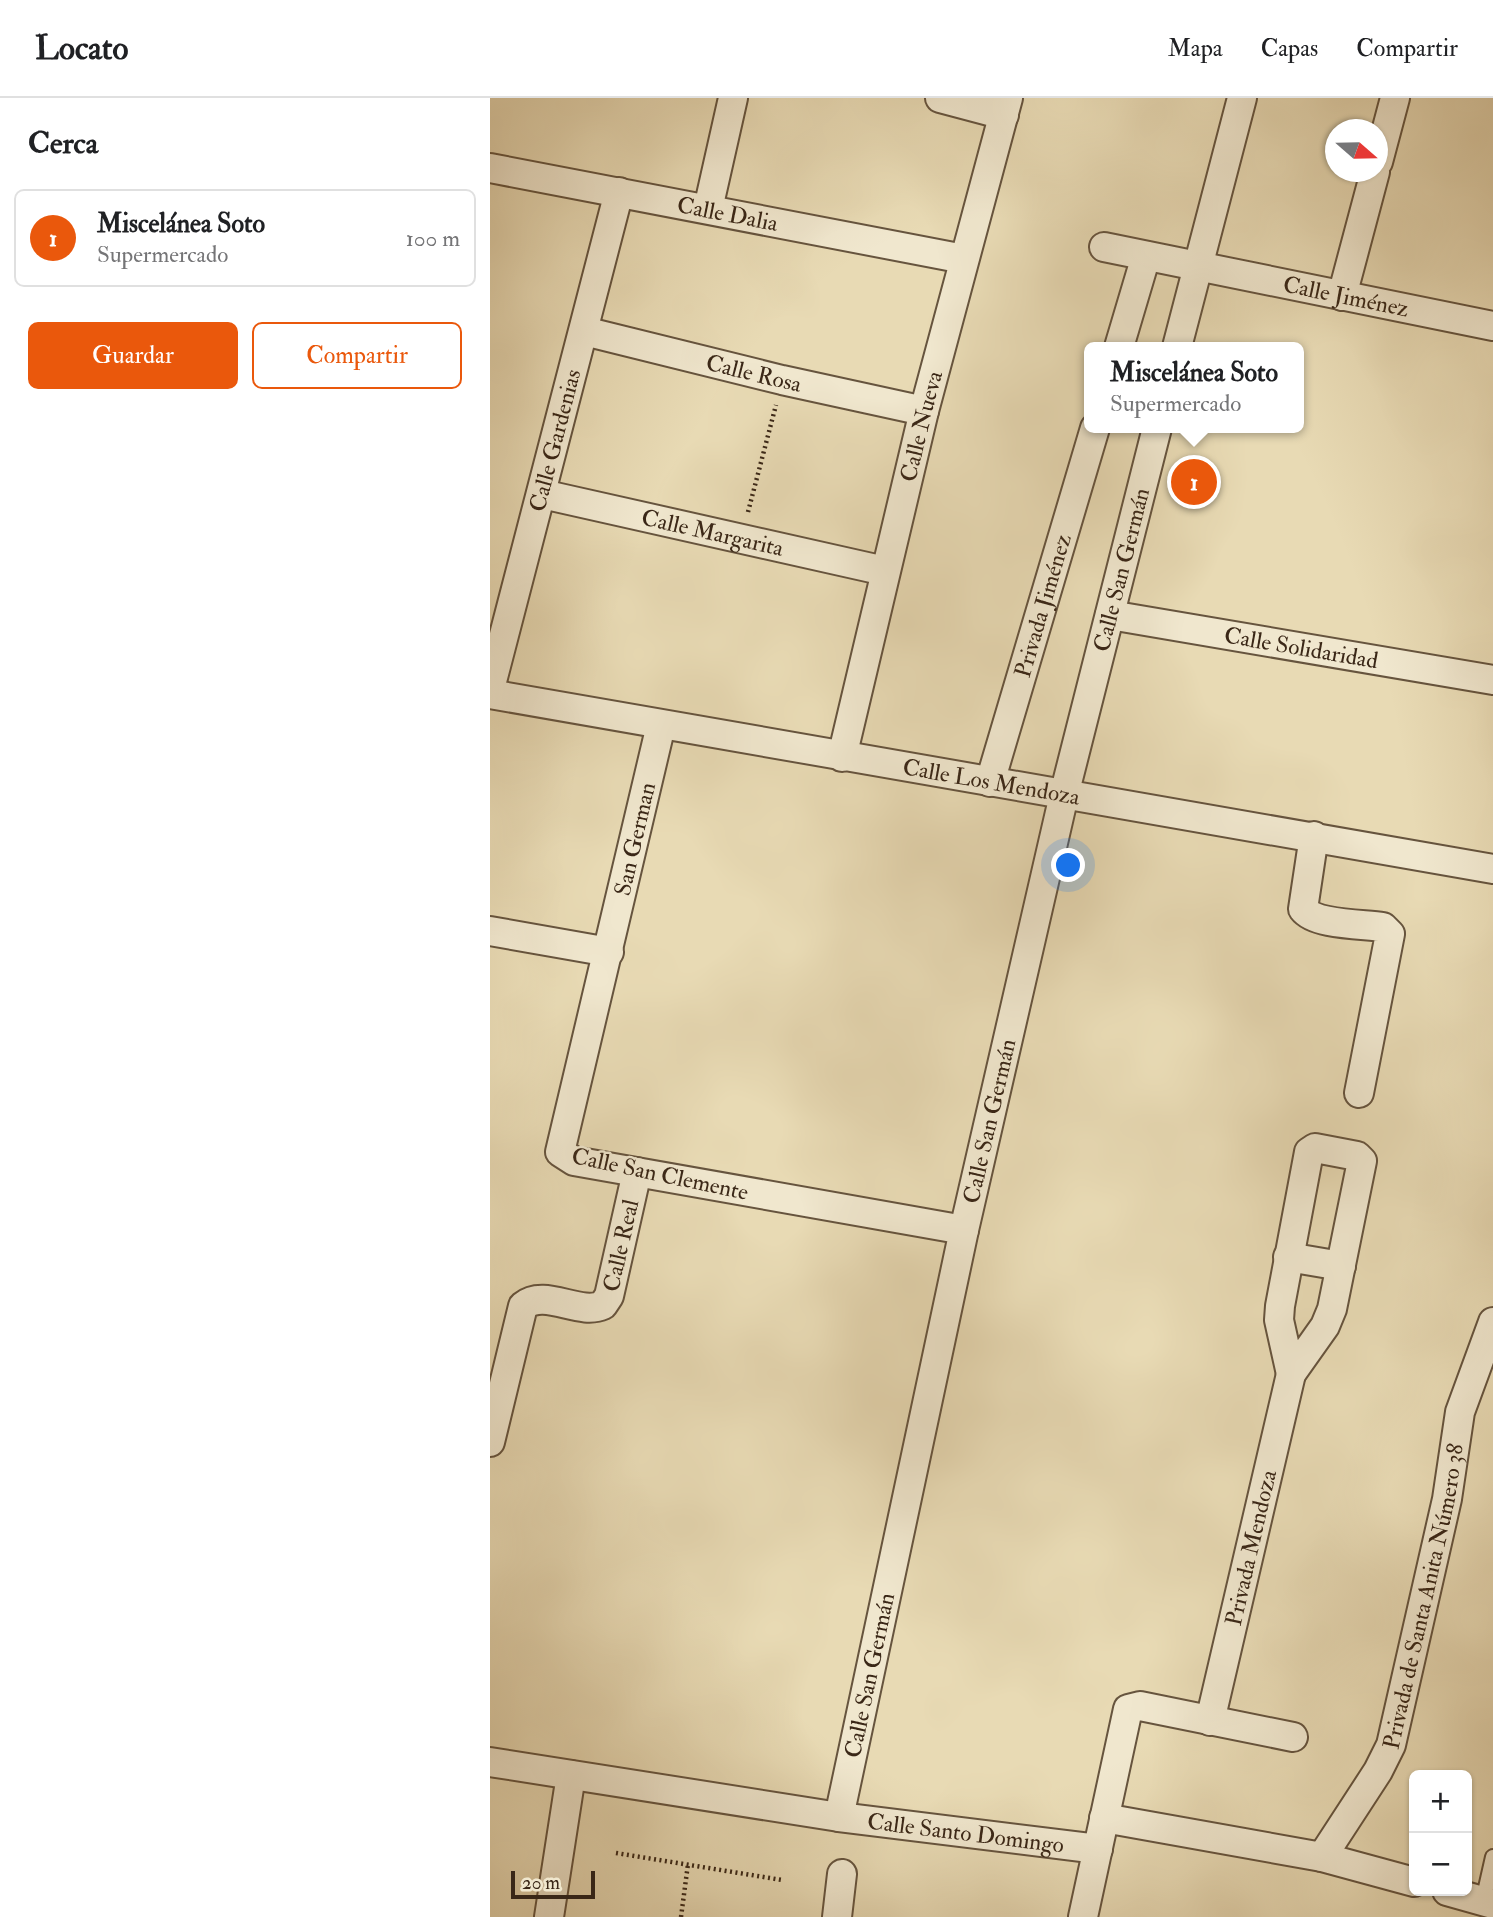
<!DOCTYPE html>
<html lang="es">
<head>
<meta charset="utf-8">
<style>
  :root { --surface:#fff; --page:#f6f6f6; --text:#202124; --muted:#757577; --line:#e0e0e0; --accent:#ea580c }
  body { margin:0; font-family:"IM FELL Double Pica",serif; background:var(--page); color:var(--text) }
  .controls { position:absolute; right:21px; bottom:21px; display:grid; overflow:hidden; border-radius:10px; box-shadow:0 2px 5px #0004 }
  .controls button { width:63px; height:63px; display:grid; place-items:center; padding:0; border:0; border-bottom:2px solid var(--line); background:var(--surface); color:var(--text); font:35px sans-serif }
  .compass { position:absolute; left:835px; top:21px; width:63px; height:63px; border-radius:50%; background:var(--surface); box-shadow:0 2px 5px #0004; rotate:110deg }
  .scale { position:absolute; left:21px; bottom:18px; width:84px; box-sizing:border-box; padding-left:7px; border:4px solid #3a2717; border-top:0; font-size:19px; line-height:24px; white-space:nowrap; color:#3a2717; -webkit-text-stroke:5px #f0e7ce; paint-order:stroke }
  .you { position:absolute; left:579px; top:768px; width:24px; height:24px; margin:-18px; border:5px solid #fff; border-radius:50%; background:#1a73e8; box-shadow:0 0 0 10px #1a73e833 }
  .badge { display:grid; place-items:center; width:46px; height:46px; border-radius:50%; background:var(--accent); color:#fff; font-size:23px; font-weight:700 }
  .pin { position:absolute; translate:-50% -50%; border:4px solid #fff; box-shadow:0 2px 7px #0006 }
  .popup { position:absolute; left:594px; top:244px; width:220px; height:91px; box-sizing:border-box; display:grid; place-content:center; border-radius:10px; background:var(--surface); filter:drop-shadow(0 2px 5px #0005); font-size:23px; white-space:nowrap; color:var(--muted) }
  .popup b { font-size:26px; color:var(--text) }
  .popup::after { content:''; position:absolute; left:50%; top:100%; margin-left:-14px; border:14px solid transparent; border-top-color:var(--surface) }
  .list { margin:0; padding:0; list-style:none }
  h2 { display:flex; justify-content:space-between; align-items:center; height:91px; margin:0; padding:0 28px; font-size:30px }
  h2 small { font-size:23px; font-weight:400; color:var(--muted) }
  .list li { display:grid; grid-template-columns:46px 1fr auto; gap:21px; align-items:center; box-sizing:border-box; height:98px; margin:0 14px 14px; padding:0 14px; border:2px solid var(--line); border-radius:10px }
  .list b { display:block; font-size:26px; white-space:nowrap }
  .list p { margin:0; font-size:23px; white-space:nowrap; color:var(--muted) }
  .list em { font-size:23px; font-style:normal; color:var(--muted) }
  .actions { display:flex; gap:14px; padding:21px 28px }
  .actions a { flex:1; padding:16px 0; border:2px solid var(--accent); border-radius:10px; text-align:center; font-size:24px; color:var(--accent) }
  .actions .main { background:var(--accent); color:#fff }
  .map { position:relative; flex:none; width:1003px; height:1819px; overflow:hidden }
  header { display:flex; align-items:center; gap:42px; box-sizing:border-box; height:98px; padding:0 35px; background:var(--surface); border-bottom:2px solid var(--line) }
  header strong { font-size:33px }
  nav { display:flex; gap:38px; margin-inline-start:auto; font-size:24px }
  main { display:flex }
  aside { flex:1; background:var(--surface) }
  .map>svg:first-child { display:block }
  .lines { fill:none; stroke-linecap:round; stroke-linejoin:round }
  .lane-casing { stroke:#66543e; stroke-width:18 }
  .street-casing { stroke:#66543e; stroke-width:32 }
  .path { stroke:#3a2717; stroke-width:4.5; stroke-dasharray:2 3.5; stroke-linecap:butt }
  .lane { stroke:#f0e7ce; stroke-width:14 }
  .street { stroke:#f0e7ce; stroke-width:28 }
  .labels { text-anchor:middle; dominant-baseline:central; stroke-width:5; stroke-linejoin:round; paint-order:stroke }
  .street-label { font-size:23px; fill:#3a2717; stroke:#f0e7ce }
</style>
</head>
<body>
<header>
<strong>Locato</strong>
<nav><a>Mapa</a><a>Capas</a><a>Compartir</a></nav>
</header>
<main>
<aside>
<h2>Cerca<small></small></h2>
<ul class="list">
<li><span class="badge">1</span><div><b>Miscelánea Soto</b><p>Supermercado</p></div><em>100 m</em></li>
</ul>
<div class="actions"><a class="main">Guardar</a><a>Compartir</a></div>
</aside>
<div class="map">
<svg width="1003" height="1819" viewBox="0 0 1003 1819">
  <rect width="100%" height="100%" fill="#e8dab4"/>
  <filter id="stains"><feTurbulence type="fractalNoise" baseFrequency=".00286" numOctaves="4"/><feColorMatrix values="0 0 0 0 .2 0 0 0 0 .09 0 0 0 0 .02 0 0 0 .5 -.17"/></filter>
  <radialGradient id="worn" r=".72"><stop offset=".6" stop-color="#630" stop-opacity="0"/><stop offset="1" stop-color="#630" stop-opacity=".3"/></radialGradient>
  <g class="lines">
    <defs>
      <polyline id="lane" points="993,1803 1003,1759"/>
      <g id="street">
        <polyline points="450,0 514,17"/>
        <polyline points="888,64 905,0"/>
        <path id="s1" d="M0 70 474 161"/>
        <polyline points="218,111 243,0"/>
        <path id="s2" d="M614 149 1003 228"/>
        <polyline points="852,198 885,74"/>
        <path id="s3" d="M94 233 292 282 434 313"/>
        <polyline points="629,249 656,158"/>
        <polyline points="687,249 752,0"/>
        <path id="s4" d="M52 396 395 473"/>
        <path id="s5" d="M620 517 1003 582"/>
        <path id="s6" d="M0 591 129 94"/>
        <path id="s7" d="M0 596 1003 771"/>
        <polyline points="171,627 70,1054 84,1063 474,1132"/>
        <path id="s8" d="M352 659 434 313 518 0"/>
        <path id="s9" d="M500 684 605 330"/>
        <path d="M824 738 813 811C825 827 872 826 893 829L900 836 869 995"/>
        <polyline points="0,833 119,854"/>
        <polygon points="825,1050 867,1058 872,1063 842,1211 835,1228 801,1276 789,1222 790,1208 819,1054"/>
        <polyline points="798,1159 851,1168"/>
        <path id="s10" d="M0 1344 33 1208C55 1190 89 1218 113 1207L119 1198 147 1074"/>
        <path id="s11" d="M720 1623 801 1276"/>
        <path id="s12" d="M0 1664 349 1719 608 1751"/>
        <path id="s13" d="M349 1719 474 1132 574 697 667 330"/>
        <polyline points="614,1720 832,1759 924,1784"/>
        <path id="s14" d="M832 1759 888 1673 901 1647 957 1401 970 1314 1003 1224"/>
        <polyline points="957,1793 1003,1806"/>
        <polyline points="59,1819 81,1677"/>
        <polyline points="347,1819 352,1776"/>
        <polyline points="593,1819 638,1611 650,1608 803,1639"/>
      </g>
    </defs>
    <use href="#lane" class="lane-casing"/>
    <use href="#street" class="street-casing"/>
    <g class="path">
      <polyline points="258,414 286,307"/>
      <polyline points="126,1755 292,1782"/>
      <polyline points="191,1819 198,1766"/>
    </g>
    <use href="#lane" class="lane"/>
    <use href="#street" class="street"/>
  </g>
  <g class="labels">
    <g class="street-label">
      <text stroke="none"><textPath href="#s1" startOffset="242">Calle Dalia</textPath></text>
      <text stroke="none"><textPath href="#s2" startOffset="247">Calle Jiménez</textPath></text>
      <text stroke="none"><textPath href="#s3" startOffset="175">Calle Rosa</textPath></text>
      <text stroke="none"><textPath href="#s8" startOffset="340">Calle Nueva</textPath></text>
      <text stroke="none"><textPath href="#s6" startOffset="257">Calle Gardenias</textPath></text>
      <text stroke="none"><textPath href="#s4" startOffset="175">Calle Margarita</textPath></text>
      <text stroke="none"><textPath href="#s13" startOffset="1279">Calle San Germán</textPath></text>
      <text stroke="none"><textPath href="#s9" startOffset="184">Privada Jiménez</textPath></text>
      <text stroke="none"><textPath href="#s5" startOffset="194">Calle Solidaridad</textPath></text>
      <text stroke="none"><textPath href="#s7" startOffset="509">Calle Los Mendoza</textPath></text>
      <text transform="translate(145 741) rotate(-77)">San German</text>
      <text stroke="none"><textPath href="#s13" startOffset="712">Calle San Germán</textPath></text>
      <text transform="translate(170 1076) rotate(12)">Calle San Clemente</text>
      <text stroke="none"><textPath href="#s10" startOffset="285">Calle Real</textPath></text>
      <text stroke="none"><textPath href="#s11" startOffset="178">Privada Mendoza</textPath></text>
      <text stroke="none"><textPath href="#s14" startOffset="284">Privada de Santa Anita Número 38</textPath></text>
      <text stroke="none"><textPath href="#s13" startOffset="145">Calle San Germán</textPath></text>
      <text stroke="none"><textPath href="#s12" startOffset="481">Calle Santo Domingo</textPath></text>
    </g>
  </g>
  <rect width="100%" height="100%" filter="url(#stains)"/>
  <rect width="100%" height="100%" fill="url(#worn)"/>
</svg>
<div class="controls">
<button>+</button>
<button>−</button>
</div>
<svg class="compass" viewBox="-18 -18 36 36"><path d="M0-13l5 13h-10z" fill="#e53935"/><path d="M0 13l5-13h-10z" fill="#757577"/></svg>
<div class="scale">20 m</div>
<div class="you"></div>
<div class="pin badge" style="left:704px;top:384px">1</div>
<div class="popup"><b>Miscelánea Soto</b>Supermercado</div>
</div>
</main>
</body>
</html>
